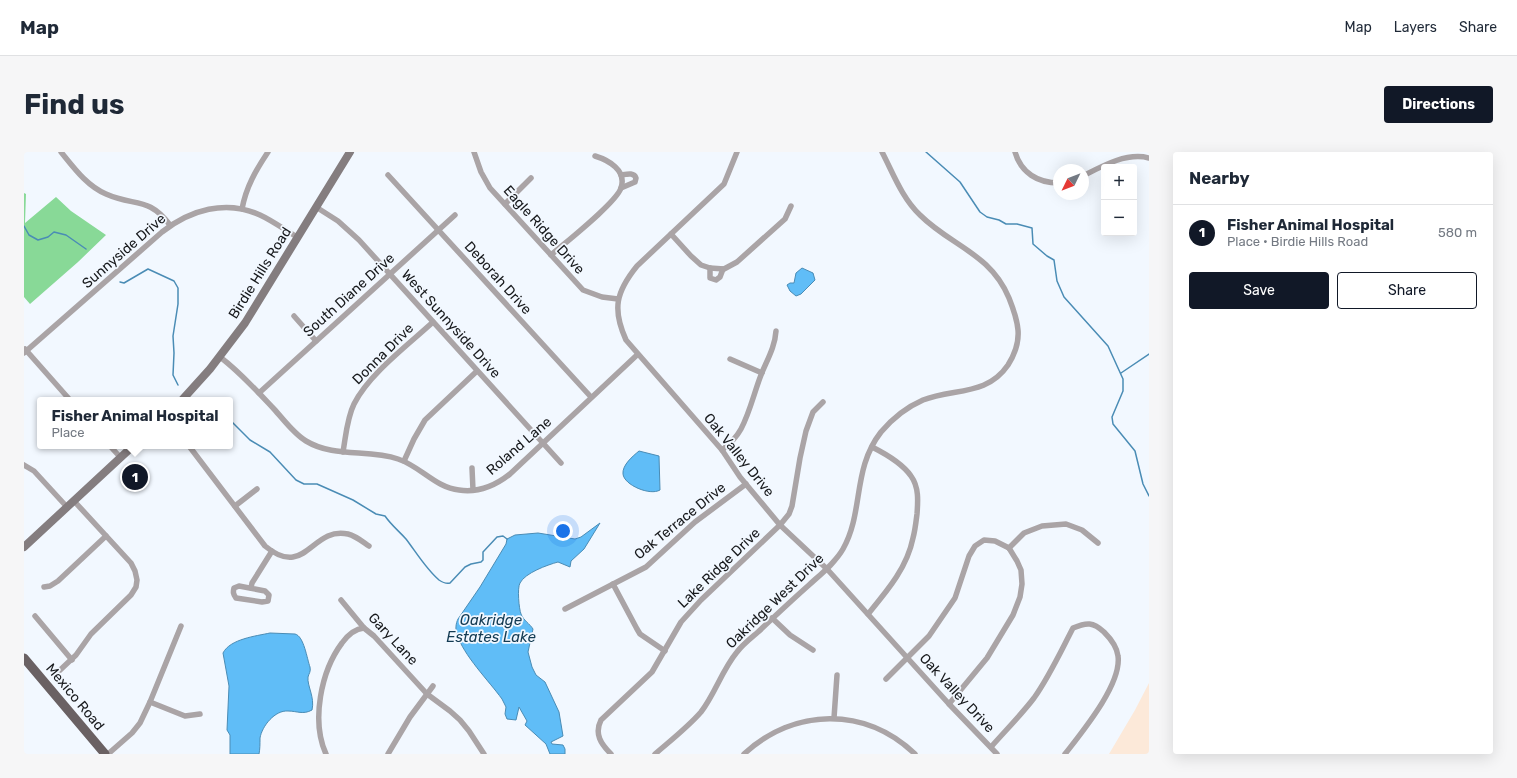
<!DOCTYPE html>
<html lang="en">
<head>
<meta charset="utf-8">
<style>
  :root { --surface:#fff; --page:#f6f6f7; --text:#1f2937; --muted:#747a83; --line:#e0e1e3; --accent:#111827 }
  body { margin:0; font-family:Rubik,sans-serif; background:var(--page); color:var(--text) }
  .controls { position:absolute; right:12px; top:12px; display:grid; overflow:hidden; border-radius:4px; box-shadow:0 4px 16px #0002 }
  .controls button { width:36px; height:36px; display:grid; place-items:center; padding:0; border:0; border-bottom:1px solid var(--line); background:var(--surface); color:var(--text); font:20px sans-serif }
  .compass { position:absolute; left:1029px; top:12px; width:36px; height:36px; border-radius:50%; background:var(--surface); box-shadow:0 4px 16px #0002; rotate:227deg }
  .you { position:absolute; left:539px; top:379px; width:14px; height:14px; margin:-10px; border:3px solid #fff; border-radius:50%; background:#1a73e8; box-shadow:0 0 0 6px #1a73e833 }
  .badge { display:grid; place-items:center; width:26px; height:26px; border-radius:50%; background:var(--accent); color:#fff; font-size:13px; font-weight:700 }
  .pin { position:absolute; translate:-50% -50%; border:2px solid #fff; box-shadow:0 1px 4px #0006 }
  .popup { position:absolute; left:13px; top:245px; width:196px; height:52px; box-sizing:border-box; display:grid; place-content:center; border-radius:4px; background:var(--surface); filter:drop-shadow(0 1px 3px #0005); font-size:13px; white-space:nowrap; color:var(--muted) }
  .popup b { font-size:15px; color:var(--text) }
  .popup::after { content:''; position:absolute; left:50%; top:100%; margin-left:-8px; border:8px solid transparent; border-top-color:var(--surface) }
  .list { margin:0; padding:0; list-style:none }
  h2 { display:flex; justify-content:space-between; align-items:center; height:52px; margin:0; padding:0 16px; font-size:17px }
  h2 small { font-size:13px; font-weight:400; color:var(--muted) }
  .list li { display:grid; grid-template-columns:26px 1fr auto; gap:12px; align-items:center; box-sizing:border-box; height:56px; padding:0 16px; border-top:1px solid var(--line) }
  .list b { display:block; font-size:15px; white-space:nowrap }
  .list p { margin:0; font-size:13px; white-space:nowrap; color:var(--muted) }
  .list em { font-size:13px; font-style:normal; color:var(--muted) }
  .actions { display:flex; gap:8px; padding:12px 16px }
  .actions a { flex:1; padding:9px 0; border:1px solid var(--accent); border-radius:4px; text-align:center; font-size:14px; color:var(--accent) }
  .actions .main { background:var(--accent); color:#fff }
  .map { position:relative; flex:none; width:1125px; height:602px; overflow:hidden; border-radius:4px }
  header { display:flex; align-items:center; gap:24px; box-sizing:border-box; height:56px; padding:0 20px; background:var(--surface); border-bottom:1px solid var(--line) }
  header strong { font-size:19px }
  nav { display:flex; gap:22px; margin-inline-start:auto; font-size:14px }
  .intro { display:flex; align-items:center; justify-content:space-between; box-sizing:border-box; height:96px; padding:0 24px }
  h1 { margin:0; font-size:28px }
  .button { padding:10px 18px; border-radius:4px; background:var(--accent); color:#fff; font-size:14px; font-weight:700 }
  main { display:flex; gap:24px; padding:0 24px }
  aside { flex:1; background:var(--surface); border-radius:4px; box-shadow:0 4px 16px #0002 }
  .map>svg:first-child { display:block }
  .education { fill:#fce9d9 }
  .forest { fill:#88d997 }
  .water { fill:#60bdf7; stroke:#4a8cb5 }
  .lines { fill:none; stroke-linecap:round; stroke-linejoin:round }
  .stream { stroke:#4a8cb5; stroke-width:1.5 }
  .street { stroke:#aaa4a6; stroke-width:5.5 }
  .secondary { stroke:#847d7f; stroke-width:8 }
  .primary { stroke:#6a6163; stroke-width:9 }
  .labels { text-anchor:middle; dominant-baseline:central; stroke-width:3.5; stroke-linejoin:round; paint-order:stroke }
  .street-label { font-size:14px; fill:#17191c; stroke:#f2f8ff }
  .water-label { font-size:15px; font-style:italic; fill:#133b53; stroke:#f2f8ff }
</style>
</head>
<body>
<header>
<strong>Map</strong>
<nav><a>Map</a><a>Layers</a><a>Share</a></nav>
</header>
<div class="intro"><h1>Find us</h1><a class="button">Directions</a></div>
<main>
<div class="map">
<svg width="1125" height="602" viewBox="0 0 1125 602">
  <rect width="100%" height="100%" fill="#f2f8ff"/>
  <polygon class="education" points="1125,531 1125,602 1085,602 1111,558"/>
  <polygon class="forest" points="0,41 2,42 1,71 32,45 47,59 82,83 54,110 6,152 0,145"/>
  <g class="water">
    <polygon points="778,116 789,121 791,128 777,142 772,144 766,139 763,133 766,131 770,131 772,121"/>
    <path d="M615 299 635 304 636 338C626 344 600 333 599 322 598 313 609 304 615 299Z"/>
    <path d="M576 371 560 397 547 409 546 415 534 410C523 413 501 421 496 431 493 436 495 457 497 462 499 468 506 472 509 477L504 500 508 515 512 523 521 530 535 560 539 584 527 590 528 592 539 593 541 597V602H526L522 592 501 573 503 569 495 555 492 568 483 567 481 562 482 555 478 547C465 529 439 503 433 482 431 477 432 471 434 467L456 435 482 392 483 387 491 383 514 381 551 387 557 385Z"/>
    <path d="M246 481 271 482C280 484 283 507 286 515 287 520 285 521 284 525 283 534 291 545 288 558 279 563 273 559 264 559 251 558 238 574 236 586 236 592 236 597 235 602H206V583L203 578 205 534 199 501C206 487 232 484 246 481Z"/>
  </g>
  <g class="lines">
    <g class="stream">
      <polyline points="902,0 936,30 956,60 963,65 975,68 982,72 993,72 1008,76 1009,92 1023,104 1030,108 1033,129 1040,145 1084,194 1099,227 1099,239 1088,265 1089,272 1111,299 1119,332 1125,344"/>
      <polyline points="0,74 5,83 14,88 24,85 30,80 42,83 62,97"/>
      <polyline points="96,130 100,131 124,117 150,129 154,136 154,152 149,184 150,201 149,223 154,233"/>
      <polyline points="1097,221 1125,202"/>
      <path d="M206 268 226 288 246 300 272 328 280 332H293L329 348 352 362 361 364C368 374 375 379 382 387 392 400 402 417 415 428 418 430 423 432 426 431L441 415 447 412 457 410 459 408V400L473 385 479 384 483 387"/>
    </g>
    <g class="street">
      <path d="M37 0C50 16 63 34 82 42 111 55 124 44 146 73"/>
      <polyline points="450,0 457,20 466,36 559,138 578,145 594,147"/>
      <path d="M713 0 700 32 613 114C592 140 588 157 602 188L698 298 716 325 756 373 803 417 925 552 973 602"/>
      <path d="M991 0C997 21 1014 31 1035 31"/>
      <polyline points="364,23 567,245"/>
      <path d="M597 23C603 22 610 20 612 26L611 30 597 36"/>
      <path d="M1059 24C1078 14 1103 0 1125 6"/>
      <polyline points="481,52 507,26"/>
      <polyline points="292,55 314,69 335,88 537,311"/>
      <path d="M218 57C222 35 232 18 244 0"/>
      <polyline points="647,82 667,104 677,113 686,116 700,117 713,110 761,67 767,54"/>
      <path d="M527 103C542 90 592 51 597 36 603 18 584 8 571 4"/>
      <polyline points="686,116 686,126 692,128 696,125 699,117"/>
      <polyline points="270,164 292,189"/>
      <polyline points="1,197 46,248"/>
      <path d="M0 201 138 80C166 58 202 47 236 63 249 69 261 78 273 85"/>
      <path d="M196 205C216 220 233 239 250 257 260 268 270 282 282 289 310 306 344 297 374 307 396 314 412 336 435 338 455 341 471 334 486 322L613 203"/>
      <polyline points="706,207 738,221"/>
      <polyline points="235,241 431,63"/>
      <polyline points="86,294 97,306"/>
      <path d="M165 294 241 394C282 428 287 374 324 382 332 384 339 390 345 394"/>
      <path d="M698 298C706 292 712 286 717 277 726 260 730 241 737 223 743 208 751 195 752 179"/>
      <path d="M319 300C322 283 323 266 330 252 345 222 384 193 409 170"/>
      <polyline points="380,309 390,287 401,268 453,219"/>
      <polyline points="0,313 10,319 43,355"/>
      <polyline points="448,316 449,338"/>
      <polyline points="211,354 233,337"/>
      <polyline points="985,396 1000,381 1018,374 1042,372 1058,378 1074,391"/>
      <polyline points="589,432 613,477 616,482 641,499"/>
      <path d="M215 434 241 439 245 443 244 449 238 450 212 446C209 442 209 440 210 436Z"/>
      <polyline points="20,435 26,434 34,429 82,384"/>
      <polyline points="227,436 228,431 248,399"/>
      <polyline points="317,448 340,476 350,484 403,542 426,559 436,568 445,579 460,602"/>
      <polyline points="541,457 622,415 671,370 722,332"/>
      <path d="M844 462C863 439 883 416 889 386 891 379 892 370 893 362 894 349 895 335 887 324 878 311 862 302 848 295"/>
      <polyline points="11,464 48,508"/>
      <polyline points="748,466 766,483 789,498"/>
      <polyline points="34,520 52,503 67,482 107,443 112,435 113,428 111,419 107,411 50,349"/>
      <polyline points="862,527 905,484 931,446 945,404 951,394 960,388 971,389 985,396"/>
      <polyline points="126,550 161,564 176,562"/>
      <polyline points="925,552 963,506 989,463 996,445 998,432 997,418 993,409 985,396"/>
      <polyline points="810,566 813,523"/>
      <path d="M967 595C981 579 997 563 1010 546 1025 525 1037 499 1049 476 1063 470 1069 470 1080 480 1086 486 1093 495 1094 504 1098 532 1058 580 1041 602"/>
      <polyline points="84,602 108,581 116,571 126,550 157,474"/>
      <path d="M302 602C287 569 297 519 318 491 323 484 330 477 340 476"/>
      <polyline points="364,602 386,565 409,534"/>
      <path d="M587 602C577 592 570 582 577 568L628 520 657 470 677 448 756 373 765 362 768 354 776 306 782 279 789 260 799 250"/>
      <path d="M631 602C646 589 664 575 677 560 691 542 698 518 713 500 719 492 727 486 734 480 751 464 768 448 785 433 797 422 811 411 819 397 840 360 828 317 857 280 868 267 883 255 899 248 930 236 963 244 984 213 991 202 995 190 994 178 993 167 989 156 985 146 966 101 927 94 896 63 878 46 869 21 858 0"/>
      <path d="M720 602C770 556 841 554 891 602"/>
    </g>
    <g class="secondary">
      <polyline points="158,248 186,217 221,171 326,0"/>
      <polyline points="0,395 109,294"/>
    </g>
    <polyline class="primary" points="0,506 81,602"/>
  </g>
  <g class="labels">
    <g class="street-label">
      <text transform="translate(520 78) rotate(48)">Eagle Ridge Drive</text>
      <text transform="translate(100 99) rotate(-41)">Sunnyside Drive</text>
      <text transform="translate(236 121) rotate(-58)">Birdie Hills Road</text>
      <text transform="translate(474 126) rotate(48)">Deborah Drive</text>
      <text transform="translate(325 143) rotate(-42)">South Diane Drive</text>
      <text transform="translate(427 172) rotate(48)">West Sunnyside Drive</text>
      <text transform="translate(359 202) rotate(-45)">Donna Drive</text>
      <text transform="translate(495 294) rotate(-41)">Roland Lane</text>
      <text transform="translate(715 303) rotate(51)">Oak Valley Drive</text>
      <text transform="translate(656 369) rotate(-39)">Oak Terrace Drive</text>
      <text transform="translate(695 416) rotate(-44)">Lake Ridge Drive</text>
      <text transform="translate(751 449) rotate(-44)">Oakridge West Drive</text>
      <text transform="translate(369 487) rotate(47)">Gary Lane</text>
      <text transform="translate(933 541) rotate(47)">Oak Valley Drive</text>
      <text transform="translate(51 545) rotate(50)">Mexico Road</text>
    </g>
    <g class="water-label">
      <text x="467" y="468">Oakridge<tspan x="467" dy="17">Estates Lake</tspan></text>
    </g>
  </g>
</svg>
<div class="controls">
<button>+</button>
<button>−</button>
</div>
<svg class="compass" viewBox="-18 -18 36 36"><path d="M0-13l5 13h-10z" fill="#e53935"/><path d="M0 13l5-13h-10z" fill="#747a83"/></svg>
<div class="you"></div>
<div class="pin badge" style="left:111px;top:325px">1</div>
<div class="popup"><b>Fisher Animal Hospital</b>Place</div>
</div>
<aside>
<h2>Nearby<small></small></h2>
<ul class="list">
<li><span class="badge">1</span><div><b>Fisher Animal Hospital</b><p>Place · Birdie Hills Road</p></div><em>580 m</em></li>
</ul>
<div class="actions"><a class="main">Save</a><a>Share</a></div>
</aside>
</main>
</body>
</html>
